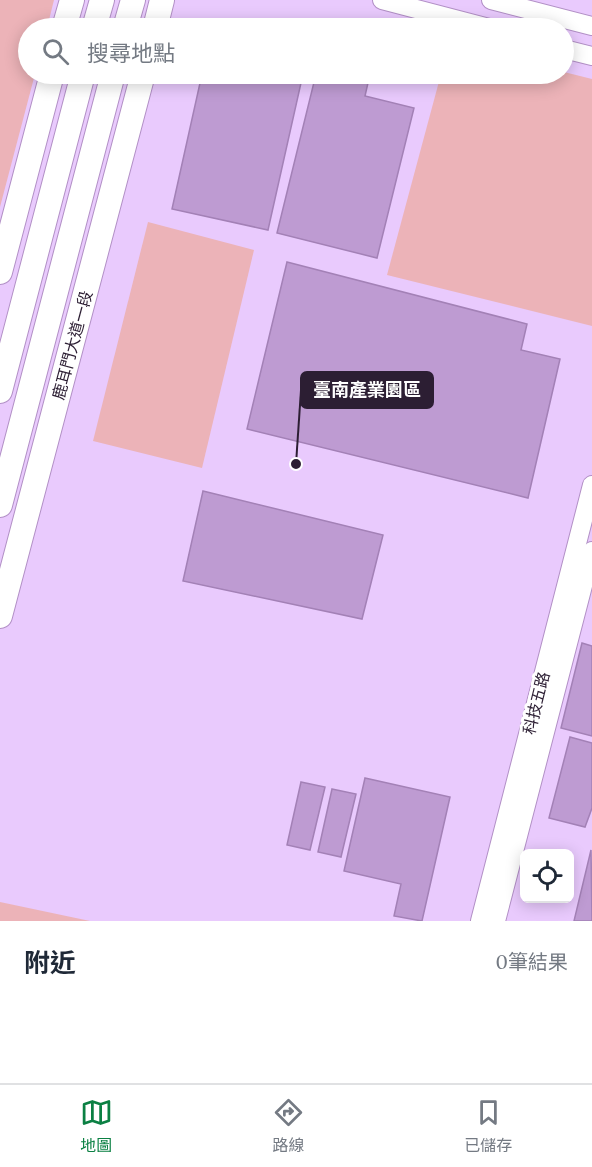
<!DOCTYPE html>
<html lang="zh-TW">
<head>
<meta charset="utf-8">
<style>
  :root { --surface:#fff; --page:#f6f6f7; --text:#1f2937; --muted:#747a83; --line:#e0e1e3; --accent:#0b8043 }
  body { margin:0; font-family:Lora,"Noto Sans TC",serif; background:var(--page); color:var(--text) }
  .controls { position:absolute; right:18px; bottom:18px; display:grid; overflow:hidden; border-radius:9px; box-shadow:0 3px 15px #0003 }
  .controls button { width:54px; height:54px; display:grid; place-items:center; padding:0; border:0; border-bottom:2px solid var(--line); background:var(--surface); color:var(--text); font:30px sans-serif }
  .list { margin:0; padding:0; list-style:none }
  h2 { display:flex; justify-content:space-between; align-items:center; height:78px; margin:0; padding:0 24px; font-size:26px }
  h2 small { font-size:20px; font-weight:400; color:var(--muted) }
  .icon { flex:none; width:33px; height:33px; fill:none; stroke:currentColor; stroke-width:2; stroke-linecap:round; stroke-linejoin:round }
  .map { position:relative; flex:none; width:592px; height:921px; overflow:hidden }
  .search { position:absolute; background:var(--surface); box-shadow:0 3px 15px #0003; left:18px; right:18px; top:18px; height:66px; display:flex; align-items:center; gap:15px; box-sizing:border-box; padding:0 21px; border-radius:33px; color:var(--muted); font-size:22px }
  .sheet { height:162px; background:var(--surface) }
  nav { display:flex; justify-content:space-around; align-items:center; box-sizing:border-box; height:84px; border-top:2px solid var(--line); background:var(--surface); font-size:16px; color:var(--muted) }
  nav a { display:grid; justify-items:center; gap:3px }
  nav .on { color:var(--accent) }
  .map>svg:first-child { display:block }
  .built { fill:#e9cafd; fill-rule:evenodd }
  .green { fill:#ecb3b8 }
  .building { fill:#be9bd2; stroke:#a381b6; stroke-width:1.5 }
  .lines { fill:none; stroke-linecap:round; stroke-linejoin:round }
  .street-casing { stroke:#b290c6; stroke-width:20 }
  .secondary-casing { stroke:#b290c6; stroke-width:26 }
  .street { stroke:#fff; stroke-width:18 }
  .secondary { stroke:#fff; stroke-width:24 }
  .labels { text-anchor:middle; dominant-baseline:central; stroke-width:6; stroke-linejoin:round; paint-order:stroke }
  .street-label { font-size:16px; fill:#2c1e33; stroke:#fff }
  .leader { fill:none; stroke:#2c1e33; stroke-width:2 }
  .callout-dot { fill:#2c1e33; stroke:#fff; stroke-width:2 }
  .callout { fill:#2c1e33; stroke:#2c1e33; stroke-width:2 }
  .callout-label { font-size:18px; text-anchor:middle; font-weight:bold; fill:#fff }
</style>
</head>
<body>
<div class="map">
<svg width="592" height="921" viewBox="0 0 592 921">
  <rect width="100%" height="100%" fill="#efdafd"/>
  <path class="built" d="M0 0H592V921H0ZM28 28H564V74H28ZM524 854H570V898H524Z"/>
  <g class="green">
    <polygon points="0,0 54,0 47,28 28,28 28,74 35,74 0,207"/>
    <polygon points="564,72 592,79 592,326 387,275 441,74"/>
    <polygon points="148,222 254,250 202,468 93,441"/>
    <polygon points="0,902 90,921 0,921"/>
  </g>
  <g class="building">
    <polygon points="202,74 303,74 268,230 172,209"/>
    <polygon points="316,74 370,74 365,96 414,108 377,258 277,233"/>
    <polygon points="287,262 527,324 521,350 560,359 528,498 247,429"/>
    <polygon points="203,491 383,535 362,619 183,581"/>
    <polygon points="582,643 592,646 592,736 561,728"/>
    <polygon points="570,737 592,743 592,808 585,827 549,818"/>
    <polygon points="365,778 450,797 422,921 394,916 401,884 344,871"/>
    <polygon points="301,782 325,787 310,850 287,845"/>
    <polygon points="332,789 356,794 341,857 318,852"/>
    <polygon points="591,850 592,921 574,921"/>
  </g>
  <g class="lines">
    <defs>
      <g id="street">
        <polyline points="382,0 489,28"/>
        <polyline points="491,0 592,26"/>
        <polyline points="564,49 592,56"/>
        <polyline points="480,921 592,485"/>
        <polyline points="496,921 592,551"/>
      </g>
      <g id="secondary">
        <polyline points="64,28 72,0"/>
        <polyline points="94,28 102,0"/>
        <polyline points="125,28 133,0"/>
        <polyline points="155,28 162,0"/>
        <polyline points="0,272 52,74"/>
        <polyline points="0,391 83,74"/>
        <polyline points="0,505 113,74"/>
        <polyline points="0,616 143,74"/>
      </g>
    </defs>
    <use href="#street" class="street-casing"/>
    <use href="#secondary" class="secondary-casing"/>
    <use href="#street" class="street"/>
    <use href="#secondary" class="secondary"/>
  </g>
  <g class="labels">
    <g class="street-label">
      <text transform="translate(72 345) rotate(-75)">鹿耳門大道一段</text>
      <text transform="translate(536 703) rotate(-76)">科技五路</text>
    </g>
  </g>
  <path class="leader" d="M296 464L301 390"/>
  <circle class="callout-dot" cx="296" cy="464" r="6"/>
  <rect class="callout" x="301" y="372" width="132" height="36" rx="6"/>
  <g class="callout-label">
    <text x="367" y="396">臺南產業園區</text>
  </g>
</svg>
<div class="controls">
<button><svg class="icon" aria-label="locate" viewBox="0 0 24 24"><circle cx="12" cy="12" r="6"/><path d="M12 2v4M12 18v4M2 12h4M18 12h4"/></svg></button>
</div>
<div class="search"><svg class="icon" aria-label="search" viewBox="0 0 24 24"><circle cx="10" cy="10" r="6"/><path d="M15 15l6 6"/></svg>搜尋地點</div>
</div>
<section class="sheet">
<h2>附近<small>0筆結果</small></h2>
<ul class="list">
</ul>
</section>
<nav>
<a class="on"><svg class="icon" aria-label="map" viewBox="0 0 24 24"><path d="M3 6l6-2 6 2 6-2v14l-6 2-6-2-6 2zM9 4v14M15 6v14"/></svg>地圖</a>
<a><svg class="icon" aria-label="directions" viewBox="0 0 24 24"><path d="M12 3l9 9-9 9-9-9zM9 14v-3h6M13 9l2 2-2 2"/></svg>路線</a>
<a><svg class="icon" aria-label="saved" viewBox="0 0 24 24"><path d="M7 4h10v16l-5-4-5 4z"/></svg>已儲存</a>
</nav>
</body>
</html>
